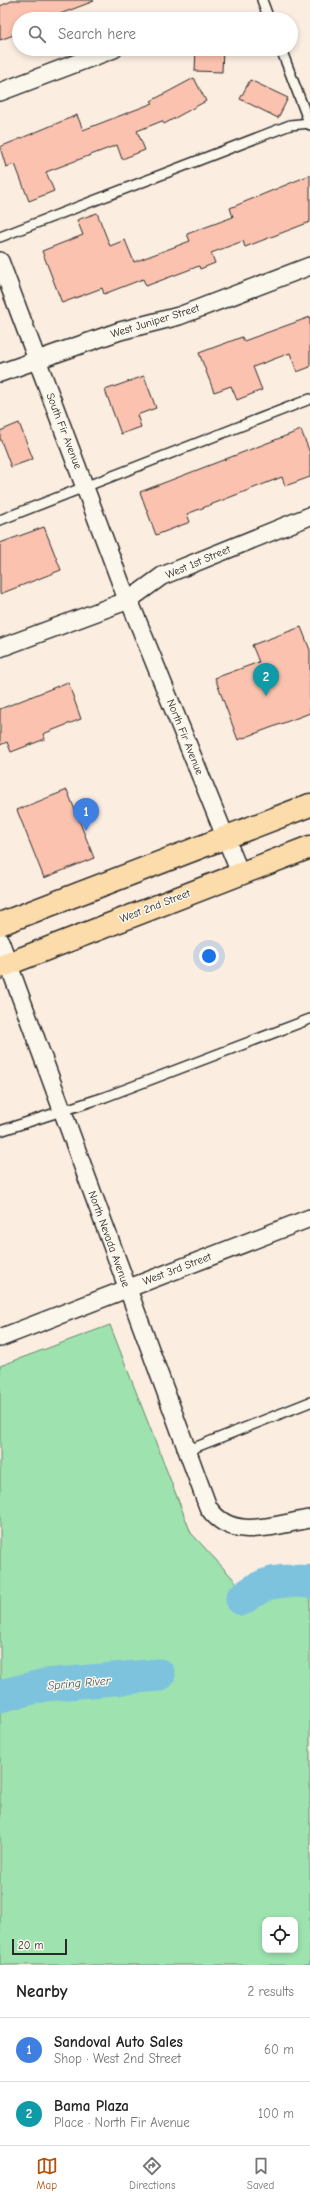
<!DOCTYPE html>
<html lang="en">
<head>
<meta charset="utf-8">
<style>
  :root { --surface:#fff; --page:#f2f2f2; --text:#222; --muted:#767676; --line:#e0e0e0; --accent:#b45309 }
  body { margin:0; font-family:"Comic Neue",sans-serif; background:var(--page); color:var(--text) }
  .controls { position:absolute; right:12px; bottom:12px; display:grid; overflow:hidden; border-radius:8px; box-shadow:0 2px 6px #0003 }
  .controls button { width:36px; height:36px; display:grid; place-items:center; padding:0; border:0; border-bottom:1px solid var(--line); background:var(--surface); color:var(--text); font:20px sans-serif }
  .scale { position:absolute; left:12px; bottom:10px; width:55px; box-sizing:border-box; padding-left:4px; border:2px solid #2b2b2b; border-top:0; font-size:11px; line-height:14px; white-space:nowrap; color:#2b2b2b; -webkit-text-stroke:3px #fbf7ec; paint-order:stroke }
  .you { position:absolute; left:209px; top:956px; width:14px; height:14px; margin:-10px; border:3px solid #fff; border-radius:50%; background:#1a73e8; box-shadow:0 0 0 6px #1a73e833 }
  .badge { display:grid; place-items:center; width:26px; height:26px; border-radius:50%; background:var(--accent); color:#fff; font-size:13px; font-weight:700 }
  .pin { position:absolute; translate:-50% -33px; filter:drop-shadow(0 1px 2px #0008) }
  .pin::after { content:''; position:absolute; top:21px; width:14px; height:12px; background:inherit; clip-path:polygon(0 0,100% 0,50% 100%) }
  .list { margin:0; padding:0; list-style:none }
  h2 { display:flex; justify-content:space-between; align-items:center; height:52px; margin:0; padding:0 16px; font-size:17px }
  h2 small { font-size:13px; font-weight:400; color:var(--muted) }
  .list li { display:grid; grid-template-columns:26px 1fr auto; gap:12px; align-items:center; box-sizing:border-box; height:64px; padding:0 16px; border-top:1px solid var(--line) }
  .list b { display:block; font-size:15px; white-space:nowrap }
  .list p { margin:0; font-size:13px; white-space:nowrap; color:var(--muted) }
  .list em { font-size:13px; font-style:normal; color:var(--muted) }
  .icon { flex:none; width:22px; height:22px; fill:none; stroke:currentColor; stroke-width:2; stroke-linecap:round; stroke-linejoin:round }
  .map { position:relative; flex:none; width:310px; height:1965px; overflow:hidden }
  .search { position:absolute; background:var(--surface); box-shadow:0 2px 6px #0003; left:12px; right:12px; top:12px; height:44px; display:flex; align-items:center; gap:10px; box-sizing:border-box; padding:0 14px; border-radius:22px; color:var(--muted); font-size:15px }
  .sheet { height:180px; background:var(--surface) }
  nav { display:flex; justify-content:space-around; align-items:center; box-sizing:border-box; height:56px; border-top:1px solid var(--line); background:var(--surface); font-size:11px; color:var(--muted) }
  nav a { display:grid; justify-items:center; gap:2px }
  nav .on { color:var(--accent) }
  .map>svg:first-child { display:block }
  .green { fill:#9ee3af; stroke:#64876d; fill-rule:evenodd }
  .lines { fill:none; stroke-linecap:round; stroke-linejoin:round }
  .river { stroke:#7dc3de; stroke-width:33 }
  .building { fill:#fbc3af; stroke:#2b2b2b }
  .service-casing { stroke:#2b2b2b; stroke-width:12 }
  .minor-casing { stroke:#2b2b2b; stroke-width:20 }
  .primary-casing { stroke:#2b2b2b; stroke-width:25 }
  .service { stroke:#fbf7ec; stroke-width:9 }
  .minor { stroke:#fbf7ec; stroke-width:17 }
  .primary { stroke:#fddcac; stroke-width:22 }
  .labels { text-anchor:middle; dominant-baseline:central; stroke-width:3; stroke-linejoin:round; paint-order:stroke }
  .street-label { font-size:11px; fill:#2b2b2b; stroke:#fbf7ec }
  .water-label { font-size:12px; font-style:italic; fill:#445961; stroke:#fbf7ec }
</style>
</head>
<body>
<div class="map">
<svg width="310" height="1965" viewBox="0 0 310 1965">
  <rect width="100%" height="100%" fill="#fbede0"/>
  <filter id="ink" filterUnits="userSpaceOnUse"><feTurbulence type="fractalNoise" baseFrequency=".025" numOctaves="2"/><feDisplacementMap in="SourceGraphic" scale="8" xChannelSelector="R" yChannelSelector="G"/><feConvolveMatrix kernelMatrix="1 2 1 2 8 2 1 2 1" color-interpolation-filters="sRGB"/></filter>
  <g filter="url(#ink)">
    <path class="green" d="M110 1325 191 1533 239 1585 271 1596 290 1587 299 1572 310 1565V1965H0V1366ZM265 1920H295V1950H265Z"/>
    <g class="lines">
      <g class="river">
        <path d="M242 1599C265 1581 281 1579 310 1582"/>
        <polyline points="0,1696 45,1685 159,1675"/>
      </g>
    </g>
    <g class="building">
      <polygon points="14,0 93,0 94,1 47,19 19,19 19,33 0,40 0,6"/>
      <polygon points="196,49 223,49 222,72 195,71"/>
      <polygon points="194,78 206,101 164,124 162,121 137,131 145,150 122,159 117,145 46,172 54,191 29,201 15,164 6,167 0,147 77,115 83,130 153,103 151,101"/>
      <polygon points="250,80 288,98 278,118 240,99"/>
      <polygon points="310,175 310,222 245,247 243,241 211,253 215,263 200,269 199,266 146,286 143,279 104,294 102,288 62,303 42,251 83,235 77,220 97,213 110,246 125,240 134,262 190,241 187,234 233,217 230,208"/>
      <polygon points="310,317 310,367 297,372 290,353 253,367 262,390 237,400 231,386 214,392 199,353 242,337 244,341"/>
      <polygon points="144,376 156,408 137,415 141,427 121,434 105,390"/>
      <polygon points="19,423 33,459 11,467 0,438 0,431"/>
      <polygon points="301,430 310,453 310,477 285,486 282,477 187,514 190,522 156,535 140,492"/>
      <polygon points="44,527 61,570 0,594 0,543"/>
      <polygon points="301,627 310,650 310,713 238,740 215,678 259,662 252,645"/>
      <polygon points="68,682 81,719 43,734 45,739 11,752 7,742 0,745 0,709"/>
      <polygon points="67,790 94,858 44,878 17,810"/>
    </g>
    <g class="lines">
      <defs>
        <g id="service">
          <polyline points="262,0 269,19"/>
          <polyline points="281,49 310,125"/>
          <polyline points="0,237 290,125 310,123"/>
          <polyline points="0,520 310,399"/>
          <polyline points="0,1131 105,1097 310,1019"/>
          <polyline points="186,1451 310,1402"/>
        </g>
        <g id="minor">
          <polyline points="0,92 114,49"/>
          <polyline points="0,261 126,597 129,600 240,873"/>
          <polyline points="0,373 120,331 179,316 310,266"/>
          <polyline points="0,648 129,600 162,576 310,516"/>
          <path d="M0 941 208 1507C231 1543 276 1524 310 1519"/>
          <polyline points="0,1338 310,1218"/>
        </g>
        <g id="primary">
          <polyline points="0,924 310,805"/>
          <polyline points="0,967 310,847"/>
        </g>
      </defs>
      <use href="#service" class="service-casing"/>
      <use href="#minor" class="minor-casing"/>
      <use href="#primary" class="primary-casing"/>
      <use href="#service" class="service"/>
      <use href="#minor" class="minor"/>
      <use href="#primary" class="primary"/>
    </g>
  </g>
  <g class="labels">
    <g class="street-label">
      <text transform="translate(155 321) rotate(-17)">West Juniper Street</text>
      <text transform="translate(64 431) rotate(69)">South Fir Avenue</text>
      <text transform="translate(198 562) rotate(-23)">West 1st Street</text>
      <text transform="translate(185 737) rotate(68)">North Fir Avenue</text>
      <text transform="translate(155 906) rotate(-21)">West 2nd Street</text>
      <text transform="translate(109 1239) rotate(70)">North Nevada Avenue</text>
      <text transform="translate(177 1269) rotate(-21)">West 3rd Street</text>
    </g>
    <g class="water-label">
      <text transform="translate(79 1683) rotate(-5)">Spring River</text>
    </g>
  </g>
</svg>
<div class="controls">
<button><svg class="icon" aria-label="locate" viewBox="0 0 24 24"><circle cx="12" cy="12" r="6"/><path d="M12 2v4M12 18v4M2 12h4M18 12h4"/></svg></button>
</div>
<div class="scale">20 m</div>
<div class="you"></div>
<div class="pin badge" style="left:86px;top:831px;background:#3f7fe0">1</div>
<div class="pin badge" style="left:266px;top:696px;background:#0f9aa8">2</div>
<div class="search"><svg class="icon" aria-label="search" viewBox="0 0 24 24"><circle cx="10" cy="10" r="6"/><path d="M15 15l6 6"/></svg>Search here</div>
</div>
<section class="sheet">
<h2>Nearby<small>2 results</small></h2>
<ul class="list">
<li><span class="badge" style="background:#3f7fe0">1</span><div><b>Sandoval Auto Sales</b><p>Shop · West 2nd Street</p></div><em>60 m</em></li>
<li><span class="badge" style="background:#0f9aa8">2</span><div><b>Bama Plaza</b><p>Place · North Fir Avenue</p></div><em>100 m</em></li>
</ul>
</section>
<nav>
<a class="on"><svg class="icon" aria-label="map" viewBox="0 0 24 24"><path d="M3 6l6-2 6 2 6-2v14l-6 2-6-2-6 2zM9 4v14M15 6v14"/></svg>Map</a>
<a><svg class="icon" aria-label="directions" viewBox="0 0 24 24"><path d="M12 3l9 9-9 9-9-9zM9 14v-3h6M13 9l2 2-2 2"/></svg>Directions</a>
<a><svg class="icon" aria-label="saved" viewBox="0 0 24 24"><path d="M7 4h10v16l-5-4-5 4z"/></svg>Saved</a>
</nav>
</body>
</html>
